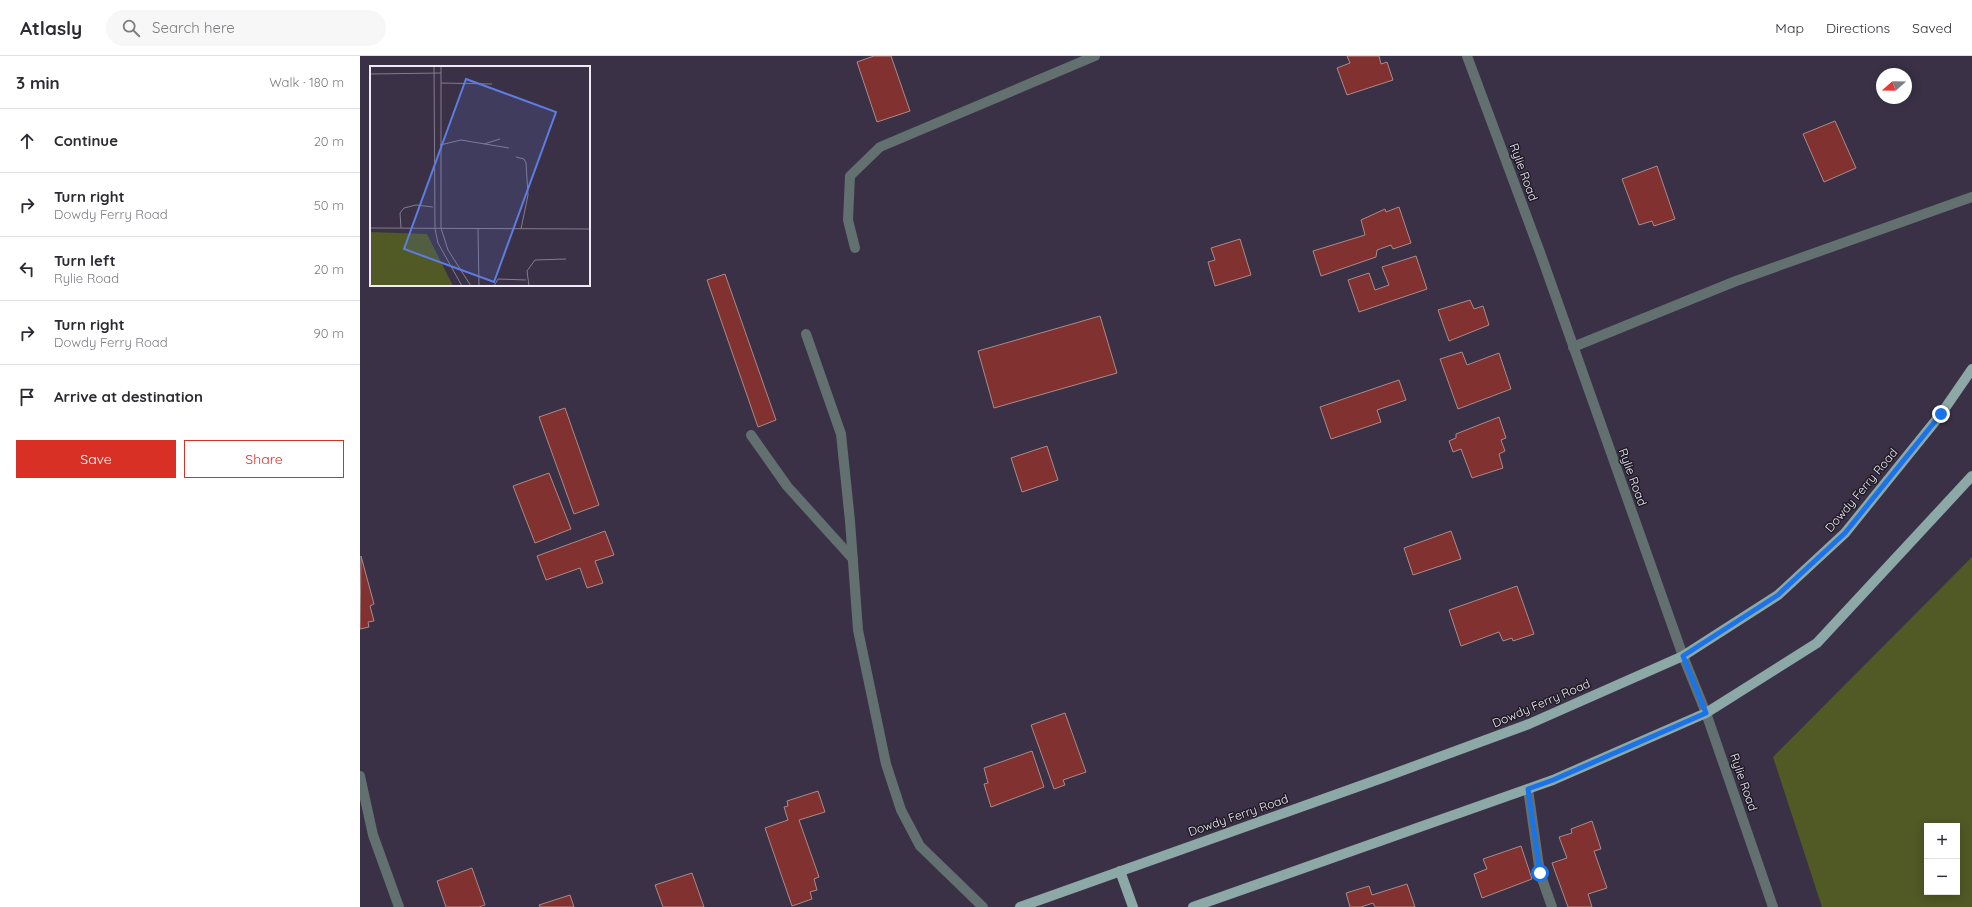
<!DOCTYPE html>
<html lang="en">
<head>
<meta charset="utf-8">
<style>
  :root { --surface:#fff; --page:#f7f7f7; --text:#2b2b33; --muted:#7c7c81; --line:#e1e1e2; --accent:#d93025 }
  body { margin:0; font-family:Quicksand,sans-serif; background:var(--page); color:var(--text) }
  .controls { position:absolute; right:12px; bottom:12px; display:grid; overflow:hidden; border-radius:0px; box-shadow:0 2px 10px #0003 }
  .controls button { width:36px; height:36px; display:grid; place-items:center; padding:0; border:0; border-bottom:1px solid var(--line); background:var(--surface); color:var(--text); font:20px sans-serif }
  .compass { position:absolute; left:1516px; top:12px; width:36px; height:36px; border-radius:50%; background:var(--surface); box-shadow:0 2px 10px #0003; rotate:250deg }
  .stop { position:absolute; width:12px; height:12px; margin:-9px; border:3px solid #1a73e8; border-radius:50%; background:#fff }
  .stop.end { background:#1a73e8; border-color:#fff; box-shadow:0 1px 4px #0008 }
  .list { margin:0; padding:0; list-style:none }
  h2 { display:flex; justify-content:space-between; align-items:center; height:52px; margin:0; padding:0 16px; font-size:17px }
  h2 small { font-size:13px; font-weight:400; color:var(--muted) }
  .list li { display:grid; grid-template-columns:26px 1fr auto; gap:12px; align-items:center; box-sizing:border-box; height:64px; padding:0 16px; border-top:1px solid var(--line) }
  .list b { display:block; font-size:15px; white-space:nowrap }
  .list p { margin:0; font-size:13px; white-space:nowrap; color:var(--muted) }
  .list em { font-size:13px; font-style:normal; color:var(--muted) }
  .actions { display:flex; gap:8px; padding:12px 16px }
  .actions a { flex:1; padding:9px 0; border:1px solid var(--accent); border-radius:0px; text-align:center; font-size:14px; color:var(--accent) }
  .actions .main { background:var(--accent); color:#fff }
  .icon { flex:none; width:22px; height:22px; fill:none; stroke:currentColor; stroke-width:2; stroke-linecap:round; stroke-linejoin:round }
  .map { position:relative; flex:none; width:1612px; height:851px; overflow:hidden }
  header { display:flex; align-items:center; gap:24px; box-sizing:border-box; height:56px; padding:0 20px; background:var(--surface); border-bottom:1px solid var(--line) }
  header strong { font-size:19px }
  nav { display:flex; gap:22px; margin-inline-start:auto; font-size:14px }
  .search { width:280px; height:36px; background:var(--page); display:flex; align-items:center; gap:10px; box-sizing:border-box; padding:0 14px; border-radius:22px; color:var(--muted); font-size:15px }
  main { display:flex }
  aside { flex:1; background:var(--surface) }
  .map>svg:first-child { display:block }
  .green { fill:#515925; fill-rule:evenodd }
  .building { fill:#823131; stroke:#a98b89 }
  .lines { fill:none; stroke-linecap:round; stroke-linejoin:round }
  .minor { stroke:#62706f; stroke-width:10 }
  .major { stroke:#8ca8a7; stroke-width:10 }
  .route { stroke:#1a73e8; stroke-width:5 }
  .labels { text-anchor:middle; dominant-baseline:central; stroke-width:3; stroke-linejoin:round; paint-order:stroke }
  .street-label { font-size:12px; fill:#f1ebf9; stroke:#1f1b25 }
  .inset-road { fill:none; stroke:#837b8e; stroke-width:1 }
  .view { fill:#5d7de2; fill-opacity:0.15; stroke:#5d7de2; stroke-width:2 }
  .inset-edge { fill:none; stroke:#f1ebf9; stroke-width:2 }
</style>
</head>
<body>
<header>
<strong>Atlasly</strong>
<div class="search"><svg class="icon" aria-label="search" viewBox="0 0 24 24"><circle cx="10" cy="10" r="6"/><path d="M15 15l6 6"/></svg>Search here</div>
<nav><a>Map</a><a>Directions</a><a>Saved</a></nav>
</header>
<main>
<aside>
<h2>3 min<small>Walk · 180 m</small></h2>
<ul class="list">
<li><svg class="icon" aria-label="ahead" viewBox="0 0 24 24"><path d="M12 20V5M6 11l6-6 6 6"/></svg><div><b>Continue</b></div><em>20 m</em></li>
<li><svg class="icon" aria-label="right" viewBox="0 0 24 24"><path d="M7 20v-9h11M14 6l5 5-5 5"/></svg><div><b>Turn right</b><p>Dowdy Ferry Road</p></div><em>50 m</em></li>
<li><svg class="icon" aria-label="left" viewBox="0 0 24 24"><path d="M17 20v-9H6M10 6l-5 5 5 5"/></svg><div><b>Turn left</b><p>Rylie Road</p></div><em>20 m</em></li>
<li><svg class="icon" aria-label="right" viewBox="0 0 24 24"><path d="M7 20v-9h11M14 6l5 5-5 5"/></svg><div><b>Turn right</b><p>Dowdy Ferry Road</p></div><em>90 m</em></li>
<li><svg class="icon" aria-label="arrive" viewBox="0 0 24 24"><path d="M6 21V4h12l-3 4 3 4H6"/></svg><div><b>Arrive at destination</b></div></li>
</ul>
<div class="actions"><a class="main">Save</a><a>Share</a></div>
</aside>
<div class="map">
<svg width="1612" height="851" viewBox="0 0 1612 851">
  <rect width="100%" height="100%" fill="#3a3146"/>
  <path class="green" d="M1612 501V851H1462L1413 701ZM1567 770H1597V836H1567Z"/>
  <g class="building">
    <polygon points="514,0 531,0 550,55 517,66 497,6"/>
    <polygon points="987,0 1019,0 1021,8 1027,6 1033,24 987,39 977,12 990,7"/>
    <polygon points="1475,65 1496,112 1464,126 1443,78"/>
    <polygon points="1297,110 1315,163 1294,170 1292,165 1279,169 1262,123"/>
    <polygon points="1039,151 1051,187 1033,193 1031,189 1017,194 1016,201 961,220 953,195 1005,179 1001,164 1025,153 1026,156"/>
    <polygon points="880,183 891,219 855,230 848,206 855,204 851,192"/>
    <polygon points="1056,200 1067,233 999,256 988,224 1009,217 1015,234 1029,229 1022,211"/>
    <polygon points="365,218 416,364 398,371 347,224"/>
    <polygon points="1110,244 1114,253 1123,250 1129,269 1089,285 1078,254"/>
    <polygon points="740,260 757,317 634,352 618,295"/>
    <polygon points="1102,296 1107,309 1139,297 1151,333 1098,353 1080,303"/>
    <polygon points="1039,324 1046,344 1017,354 1021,366 971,383 960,351"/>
    <polygon points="205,352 239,449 214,458 179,361"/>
    <polygon points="1139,361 1146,382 1141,384 1145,395 1139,398 1143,412 1112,422 1101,393 1093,396 1089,385 1096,382 1096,378"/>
    <polygon points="687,390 698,424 662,436 651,402"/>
    <polygon points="189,417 211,473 175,487 153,430"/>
    <polygon points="245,475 254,499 235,505 243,527 227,532 220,512 186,524 177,500"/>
    <polygon points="1091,475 1101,503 1053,519 1044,492"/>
    <polygon points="1,500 14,548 10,550 14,565 8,566 9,571 0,573"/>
    <polygon points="1157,530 1174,578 1153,585 1152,582 1143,585 1139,576 1101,590 1089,554"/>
    <polygon points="705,657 726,716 703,724 705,729 694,733 671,669"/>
    <polygon points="672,695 684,731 631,751 624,728 628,727 624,712"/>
    <polygon points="458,735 465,756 439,764 459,821 454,823 457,834 450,836 452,843 432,850 405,772 428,764 424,751 428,750 427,745"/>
    <polygon points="1232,765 1241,793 1234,795 1247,832 1228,838 1232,851 1208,851 1192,807 1207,802 1199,781 1212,777 1211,773"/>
    <polygon points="1161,790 1172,823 1122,842 1114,818 1127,813 1123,803"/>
    <polygon points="112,812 125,849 119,851 86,851 77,825"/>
    <polygon points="332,817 344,851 303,851 295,829"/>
    <polygon points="1047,828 1055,851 1015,851 1013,847 1001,851 990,851 986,837 1009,830 1012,839"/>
    <polygon points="210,839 214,851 180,851 179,849"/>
  </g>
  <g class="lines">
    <g class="minor">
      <polyline points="1107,0 1181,199 1323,600 1346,657 1413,851"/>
      <polyline points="495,192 488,164 490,120 520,91 735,0"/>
      <polyline points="446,278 481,378 490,465 498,574 526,708 541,754 560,790 623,851"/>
      <polyline points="1213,291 1376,225 1612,141"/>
      <polyline points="391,379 427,430 493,503"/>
      <polyline points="0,720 13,779 39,851"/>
      <polyline points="1168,733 1180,817 1192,851"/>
    </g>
    <g class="major">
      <polyline points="760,815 773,851"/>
      <polyline points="660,851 1025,721 1169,668 1323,600 1418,539 1485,477 1581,358 1612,313"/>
      <polyline points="833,851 1193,724 1346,657 1457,587 1612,420"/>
    </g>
  </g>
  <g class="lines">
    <polyline class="route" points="1180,817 1168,733 1193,724 1346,657 1323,600 1418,539 1485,477 1581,358"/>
  </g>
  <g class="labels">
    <g class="street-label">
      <text transform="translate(1164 116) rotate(70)">Rylie Road</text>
      <text transform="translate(1273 421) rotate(70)">Rylie Road</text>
      <text transform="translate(1501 434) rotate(-50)">Dowdy Ferry Road</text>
      <text transform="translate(1181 647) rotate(-23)">Dowdy Ferry Road</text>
      <text transform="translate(1384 726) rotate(71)">Rylie Road</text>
      <text transform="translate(878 759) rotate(-19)">Dowdy Ferry Road</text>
    </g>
  </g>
  <g transform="translate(10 10)">
    <rect width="220" height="220" fill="#3a3146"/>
    <path d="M0 166 57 168 83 220H0Z" fill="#515925"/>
    <path class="inset-road" d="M64 0 65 163 68 177 92 220M71 0V162L78 184 101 220M0 8 71 7M71 17 122 18M114 78 130 73M70 79 91 74 139 82M146 91 154 93 156 97 158 129 151 163M0 162 220 163M31 162 30 147 34 142 46 139 63 141M108 163 109 220M124 220 128 213 156 214M159 220 157 205 165 194 196 193"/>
    <path class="view" d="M96 13 186 46 124 216 34 183Z"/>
    <rect width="220" height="220" class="inset-edge"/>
  </g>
</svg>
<div class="controls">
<button>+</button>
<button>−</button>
</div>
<svg class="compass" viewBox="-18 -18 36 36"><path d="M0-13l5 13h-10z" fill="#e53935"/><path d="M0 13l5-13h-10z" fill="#7c7c81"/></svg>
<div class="stop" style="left:1180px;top:817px"></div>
<div class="stop end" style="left:1581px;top:358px"></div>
</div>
</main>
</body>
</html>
